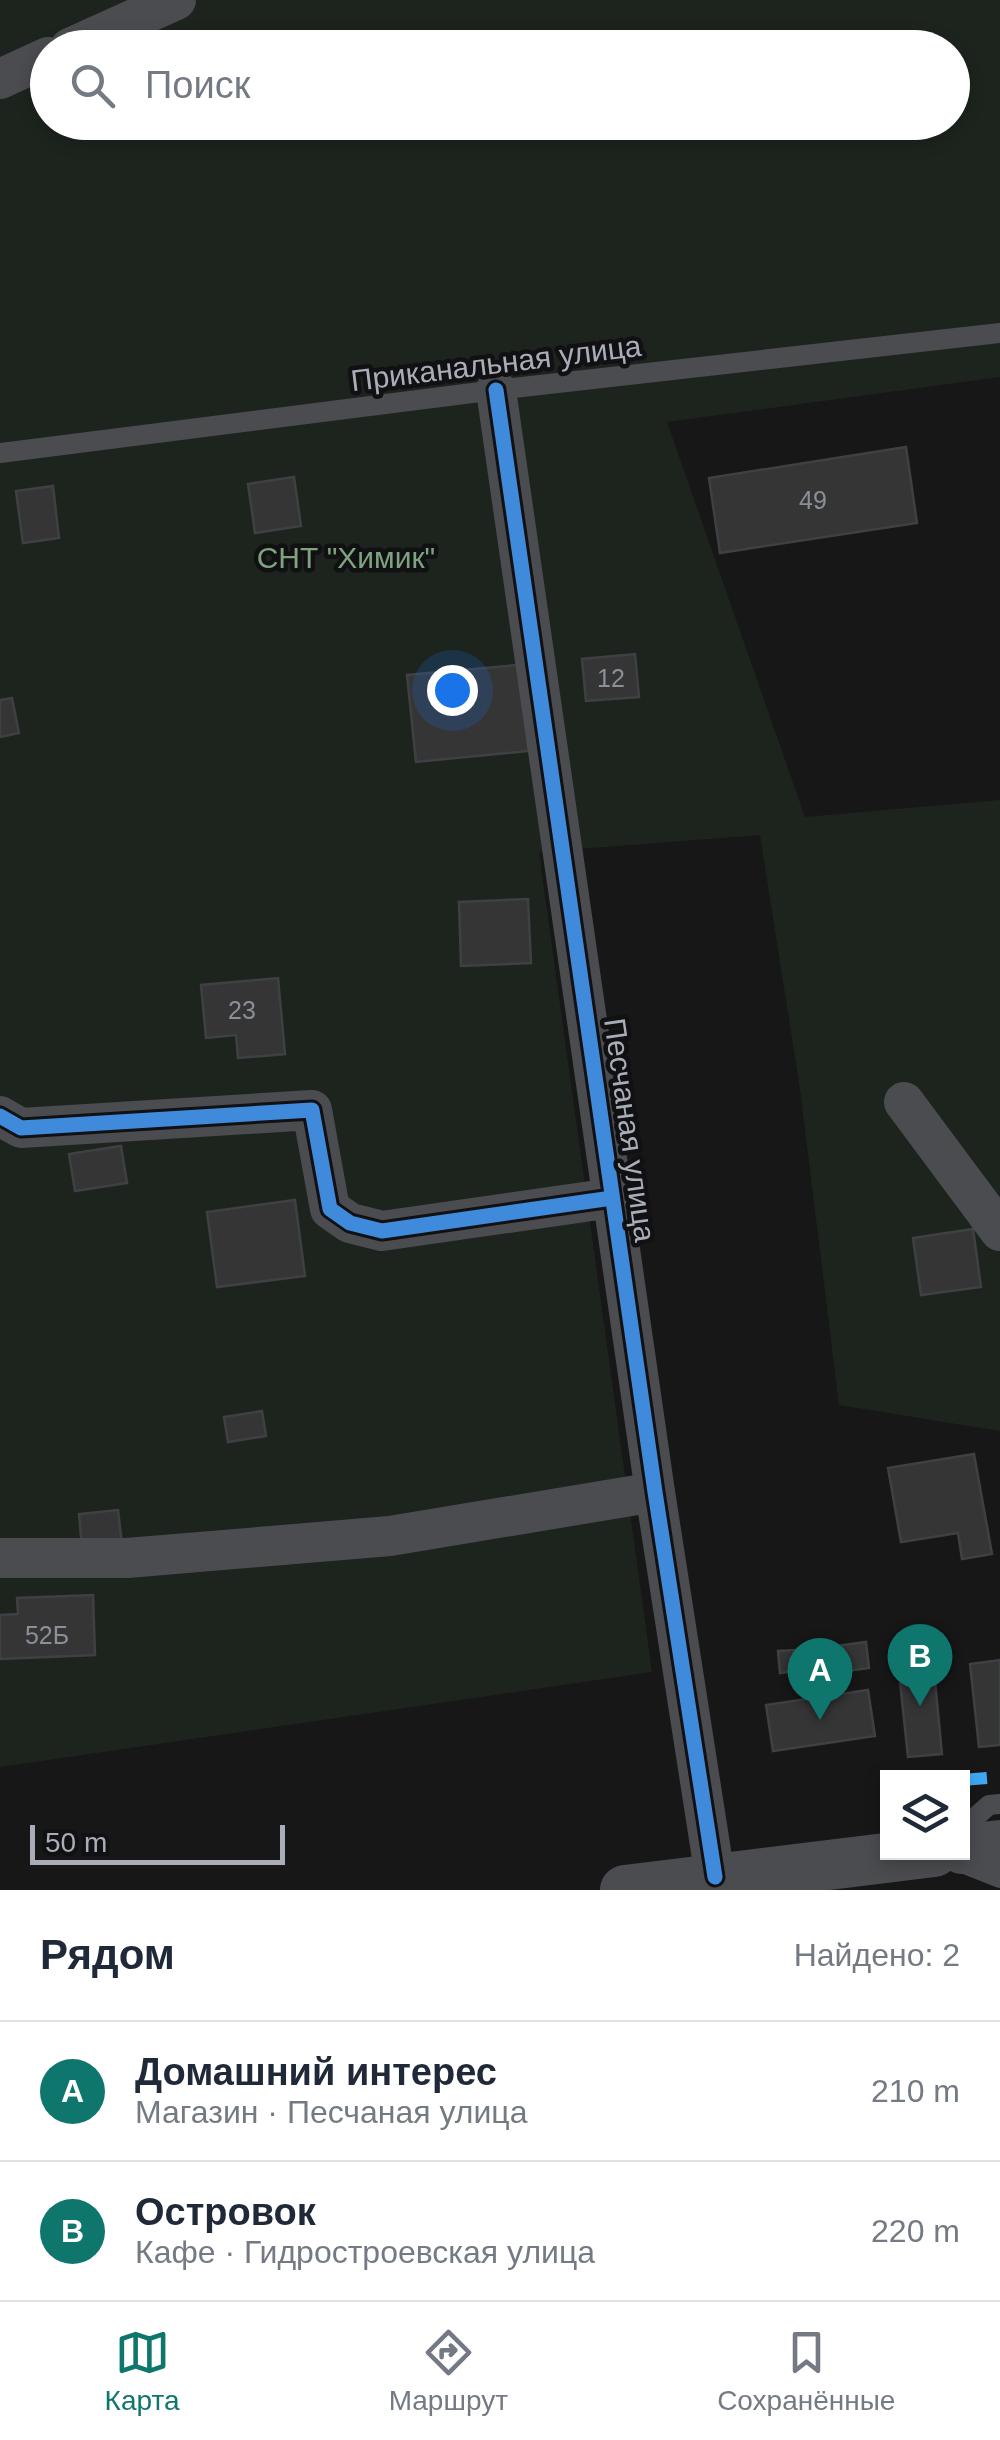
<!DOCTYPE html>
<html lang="ru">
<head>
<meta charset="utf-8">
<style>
  :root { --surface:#fff; --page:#f2f2f3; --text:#1f2937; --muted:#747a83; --line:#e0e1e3; --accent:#0f766e }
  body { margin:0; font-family:Arial,sans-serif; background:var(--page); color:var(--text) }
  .controls { position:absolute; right:30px; bottom:30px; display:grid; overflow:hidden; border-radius:0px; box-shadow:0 5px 15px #0003 }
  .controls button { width:90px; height:90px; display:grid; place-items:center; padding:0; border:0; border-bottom:2px solid var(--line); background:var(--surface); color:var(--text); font:50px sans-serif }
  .scale { position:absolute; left:30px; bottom:25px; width:255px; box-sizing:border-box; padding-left:10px; border:5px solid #a8adb8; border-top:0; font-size:28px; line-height:35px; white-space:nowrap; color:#a8adb8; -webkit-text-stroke:8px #111113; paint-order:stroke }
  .you { position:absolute; left:452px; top:690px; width:35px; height:35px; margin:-25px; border:8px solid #fff; border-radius:50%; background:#1a73e8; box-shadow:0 0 0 15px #1a73e833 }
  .badge { display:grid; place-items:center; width:65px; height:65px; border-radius:50%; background:var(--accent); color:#fff; font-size:32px; font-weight:700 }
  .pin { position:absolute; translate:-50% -82px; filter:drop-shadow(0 2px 5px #0008) }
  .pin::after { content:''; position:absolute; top:52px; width:35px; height:30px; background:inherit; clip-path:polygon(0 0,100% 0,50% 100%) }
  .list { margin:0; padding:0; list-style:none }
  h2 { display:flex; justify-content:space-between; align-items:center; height:130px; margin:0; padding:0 40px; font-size:42px }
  h2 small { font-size:32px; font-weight:400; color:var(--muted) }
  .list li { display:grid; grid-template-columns:65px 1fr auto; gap:30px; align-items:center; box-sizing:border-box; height:140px; padding:0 40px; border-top:2px solid var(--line) }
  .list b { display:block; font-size:38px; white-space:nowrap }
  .list p { margin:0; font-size:32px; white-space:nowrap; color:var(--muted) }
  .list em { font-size:32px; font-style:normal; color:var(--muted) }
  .icon { flex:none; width:55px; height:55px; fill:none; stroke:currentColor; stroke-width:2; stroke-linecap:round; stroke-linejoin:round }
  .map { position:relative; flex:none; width:1000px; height:1890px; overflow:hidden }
  .search { position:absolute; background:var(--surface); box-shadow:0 5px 15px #0003; left:30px; right:30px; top:30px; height:110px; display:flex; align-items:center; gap:25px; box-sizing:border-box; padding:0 35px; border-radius:55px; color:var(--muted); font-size:38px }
  .sheet { height:410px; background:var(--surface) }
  nav { display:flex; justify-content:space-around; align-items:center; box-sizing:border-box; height:140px; border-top:2px solid var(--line); background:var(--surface); font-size:28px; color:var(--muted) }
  nav a { display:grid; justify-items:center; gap:5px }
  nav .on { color:var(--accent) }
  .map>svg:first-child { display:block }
  .green { fill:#1d241e; fill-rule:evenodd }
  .building { fill:#353536; stroke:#3f4043; stroke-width:2.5 }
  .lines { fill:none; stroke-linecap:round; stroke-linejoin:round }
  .service { stroke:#4b4c50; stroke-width:20 }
  .minor { stroke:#4b4c50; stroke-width:40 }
  .tertiary { stroke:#4b4c50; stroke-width:50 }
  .quiet { stroke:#3fa9f5; stroke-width:12; stroke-dasharray:25 12; stroke-linecap:butt }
  .cycleway-casing { stroke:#111113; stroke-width:21 }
  .cycleway { stroke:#408adc; stroke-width:15 }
  .labels { text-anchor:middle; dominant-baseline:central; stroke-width:9; stroke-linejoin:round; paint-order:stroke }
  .number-label { font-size:25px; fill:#8b8f98 }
  .street-label { font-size:30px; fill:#a8adb8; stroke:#111113 }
  .park-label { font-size:30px; fill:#7fa381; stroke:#111113 }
</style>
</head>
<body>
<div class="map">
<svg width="1000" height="1890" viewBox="0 0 1000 1890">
  <rect width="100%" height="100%" fill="#171717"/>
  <path class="green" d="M0 0H1000V377L667 422 805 817 1000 800V1431L839 1405 800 1089 760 835 539 852 652 1672 0 1767ZM48 48H952V122H48Z"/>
  <g class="building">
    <polygon points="906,447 917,523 720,553 709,478"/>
    <polygon points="294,477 301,526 255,533 248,484"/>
    <polygon points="53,486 59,538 23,543 16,491"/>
    <polygon points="635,654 639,697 586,701 582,659"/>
    <polygon points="517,665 529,751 416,762 407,675"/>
    <polygon points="12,698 19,733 0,737 0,700"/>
    <polygon points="528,899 531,963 461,966 459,902"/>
    <polygon points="278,978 285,1054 238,1058 236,1035 206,1038 201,985"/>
    <polygon points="121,1146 127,1183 75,1191 69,1154"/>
    <polygon points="295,1200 305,1276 217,1287 207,1212"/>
    <polygon points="973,1229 981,1287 921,1295 913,1238"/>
    <polygon points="262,1411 266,1436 228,1442 224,1417"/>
    <polygon points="974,1454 992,1554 962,1559 958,1533 901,1542 888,1468"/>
    <polygon points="118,1510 122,1544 82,1548 79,1514"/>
    <polygon points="93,1595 95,1655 0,1659 0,1615 18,1614 17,1598"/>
    <polygon points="866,1642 869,1668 832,1673 829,1647"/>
    <polygon points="795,1650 798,1671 780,1673 778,1651"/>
    <polygon points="933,1660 942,1754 908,1757 898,1663"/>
    <polygon points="1000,1660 1000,1745 979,1747 970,1664"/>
    <polygon points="868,1690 875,1736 773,1751 766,1705"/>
  </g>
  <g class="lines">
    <g class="service">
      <polyline points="0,453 496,390 1000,333"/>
      <polyline points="962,1829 989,1805 1000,1804"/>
      <polyline points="957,1861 1000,1878"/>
    </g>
    <g class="minor">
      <polyline points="70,48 176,0"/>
      <polyline points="0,79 48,57"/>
      <polyline points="496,390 655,1492 715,1877"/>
      <polyline points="904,1102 1000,1231"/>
      <polyline points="0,1116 21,1128 312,1110 330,1209 350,1223 382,1231 612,1198"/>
      <polyline points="0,1558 127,1558 390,1536 655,1492"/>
    </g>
    <g class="tertiary">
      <polyline points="962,1849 1000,1845"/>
      <polyline points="625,1890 934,1852"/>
    </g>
    <polyline class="quiet" points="962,1780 988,1778"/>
    <defs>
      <g id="cycleway">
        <polyline points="496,390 655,1492 715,1877"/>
        <polyline points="0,1116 21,1128 312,1110 330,1209 350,1223 382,1231 612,1198"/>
      </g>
    </defs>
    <use href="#cycleway" class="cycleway-casing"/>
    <use href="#cycleway" class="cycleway"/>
  </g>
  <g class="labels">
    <g class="number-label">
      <text x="813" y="500">49</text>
      <text x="611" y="678">12</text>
      <text x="242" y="1010">23</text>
      <text x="47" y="1635">52Б</text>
    </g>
    <g class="street-label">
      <text transform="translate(496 363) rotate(-7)">Приканальная улица</text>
      <text transform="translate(630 1130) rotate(82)">Песчаная улица</text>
    </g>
    <g class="park-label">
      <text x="346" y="557">СНТ "Химик"</text>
    </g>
  </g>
</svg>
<div class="controls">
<button><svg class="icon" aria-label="layers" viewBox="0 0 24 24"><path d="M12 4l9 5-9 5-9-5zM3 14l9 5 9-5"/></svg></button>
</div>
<div class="scale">50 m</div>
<div class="you"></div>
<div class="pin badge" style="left:820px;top:1720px">A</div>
<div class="pin badge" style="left:920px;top:1706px">B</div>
<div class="search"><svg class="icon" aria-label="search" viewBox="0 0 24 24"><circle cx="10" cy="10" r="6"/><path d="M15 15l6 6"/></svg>Поиск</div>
</div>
<section class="sheet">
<h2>Рядом<small>Найдено: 2</small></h2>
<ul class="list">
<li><span class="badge">A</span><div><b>Домашний интерес</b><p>Магазин · Песчаная улица</p></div><em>210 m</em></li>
<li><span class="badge">B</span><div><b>Островок</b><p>Кафе · Гидростроевская улица</p></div><em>220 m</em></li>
</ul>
</section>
<nav>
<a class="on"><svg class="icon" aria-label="map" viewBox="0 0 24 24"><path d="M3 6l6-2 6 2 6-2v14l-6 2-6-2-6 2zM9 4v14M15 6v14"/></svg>Карта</a>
<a><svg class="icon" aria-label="directions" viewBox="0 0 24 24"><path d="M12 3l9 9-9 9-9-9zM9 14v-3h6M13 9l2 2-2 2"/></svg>Маршрут</a>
<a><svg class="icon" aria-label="saved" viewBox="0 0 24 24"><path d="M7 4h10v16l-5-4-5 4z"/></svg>Сохранённые</a>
</nav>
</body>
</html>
